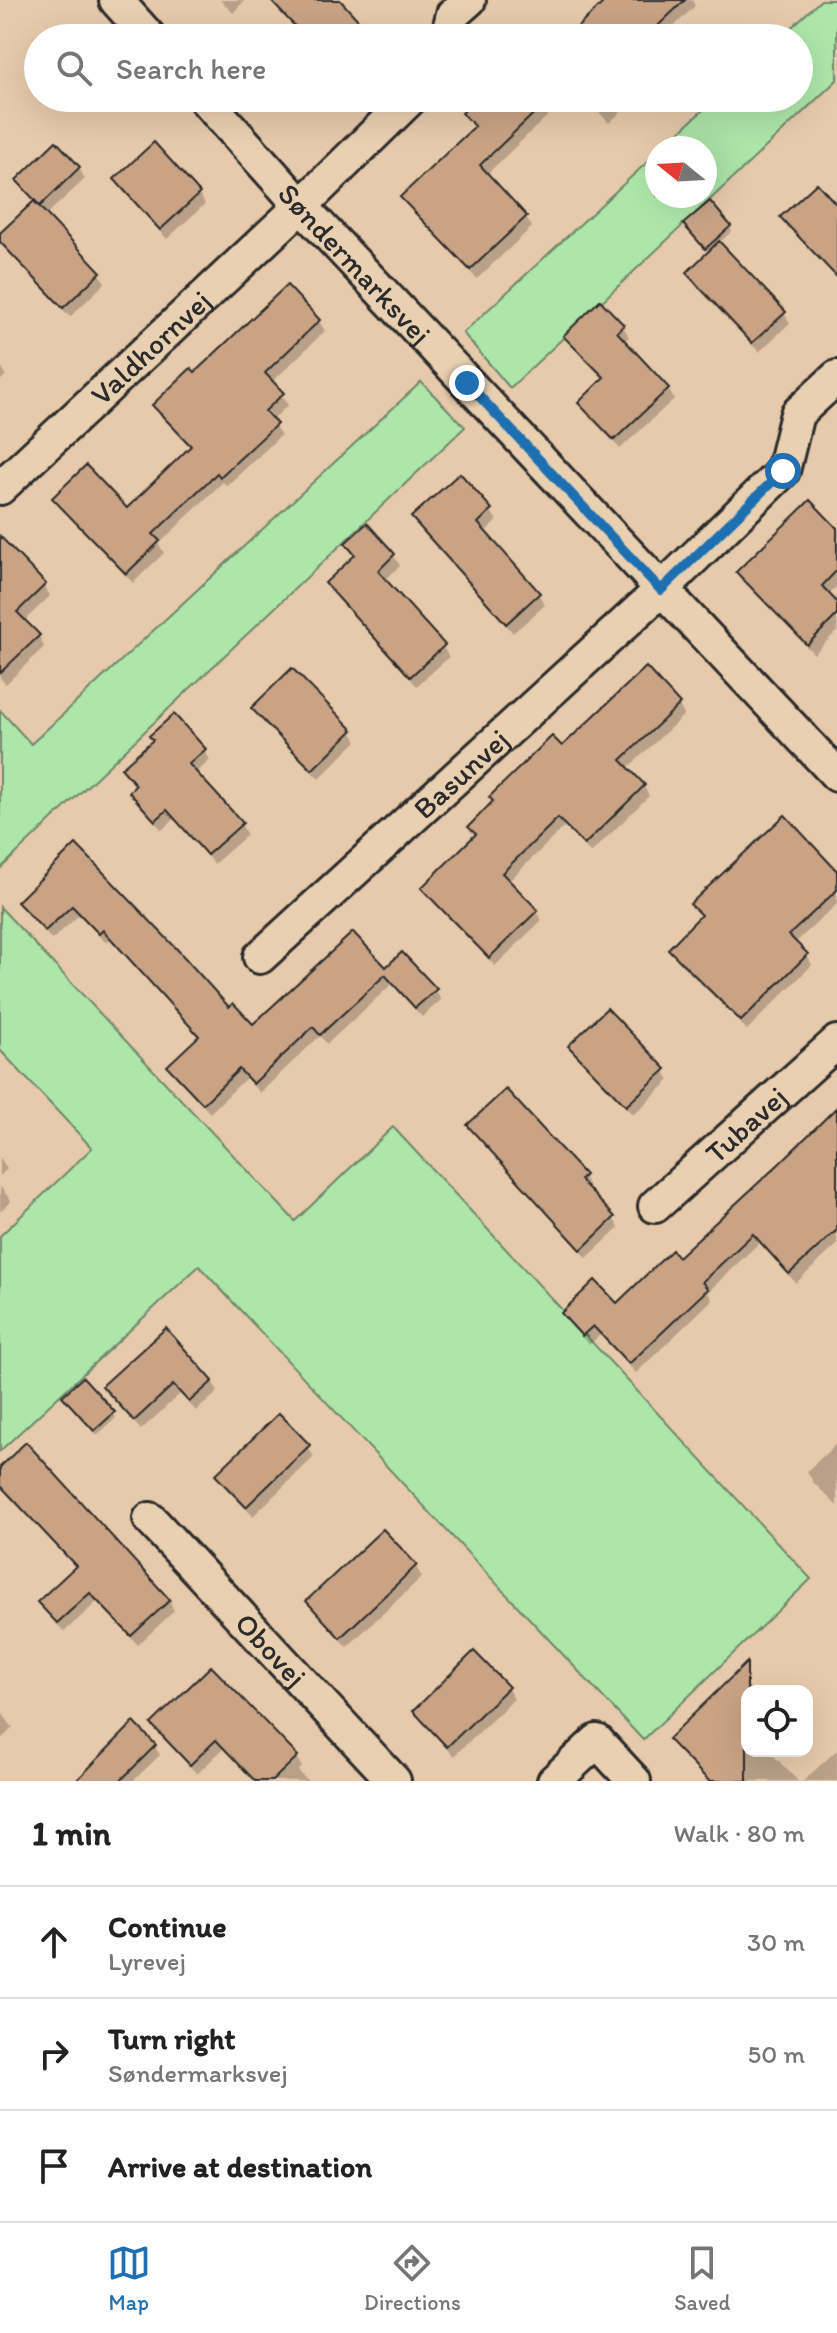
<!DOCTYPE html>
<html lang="en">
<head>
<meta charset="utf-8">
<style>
  :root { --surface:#fff; --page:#f2f2f2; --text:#222; --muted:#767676; --line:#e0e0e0; --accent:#1f6fb2 }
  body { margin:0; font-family:Itim,sans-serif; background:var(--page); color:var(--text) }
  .controls { position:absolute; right:24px; bottom:24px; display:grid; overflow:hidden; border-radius:16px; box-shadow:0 8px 32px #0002 }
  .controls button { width:72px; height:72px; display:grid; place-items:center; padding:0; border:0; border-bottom:2px solid var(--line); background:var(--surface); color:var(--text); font:40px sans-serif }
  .compass { position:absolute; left:645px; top:136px; width:72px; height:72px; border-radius:50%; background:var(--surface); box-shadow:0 8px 32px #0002; rotate:288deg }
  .stop { position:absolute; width:24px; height:24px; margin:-18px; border:6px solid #1f6fb2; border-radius:50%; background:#fff }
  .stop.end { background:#1f6fb2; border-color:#fff; box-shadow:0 2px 8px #0008 }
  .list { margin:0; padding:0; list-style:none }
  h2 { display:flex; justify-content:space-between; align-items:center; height:104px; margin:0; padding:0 32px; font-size:34px }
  h2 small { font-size:26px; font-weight:400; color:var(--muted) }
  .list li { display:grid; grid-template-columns:52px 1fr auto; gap:24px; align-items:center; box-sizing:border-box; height:112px; padding:0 32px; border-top:2px solid var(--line) }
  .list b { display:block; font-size:30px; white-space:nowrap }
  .list p { margin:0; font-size:26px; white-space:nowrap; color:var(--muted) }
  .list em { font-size:26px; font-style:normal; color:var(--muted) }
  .icon { flex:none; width:44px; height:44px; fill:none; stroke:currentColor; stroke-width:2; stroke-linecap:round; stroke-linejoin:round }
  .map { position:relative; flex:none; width:837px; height:1781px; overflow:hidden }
  .search { position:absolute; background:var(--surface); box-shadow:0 8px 32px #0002; left:24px; right:24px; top:24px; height:88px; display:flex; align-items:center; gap:20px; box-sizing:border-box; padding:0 28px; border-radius:44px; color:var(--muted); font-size:30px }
  .sheet { height:440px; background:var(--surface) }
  nav { display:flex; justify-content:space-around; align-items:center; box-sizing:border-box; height:112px; border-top:2px solid var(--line); background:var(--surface); font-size:22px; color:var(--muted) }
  nav a { display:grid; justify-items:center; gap:4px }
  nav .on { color:var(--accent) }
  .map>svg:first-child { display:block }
  .green { fill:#aee6a9; stroke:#6c886a; stroke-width:2 }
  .shadow { fill:#0003 }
  .building { fill:#caa385; stroke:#2b2b2b; stroke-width:2 }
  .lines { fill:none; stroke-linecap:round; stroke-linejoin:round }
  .minor-casing { stroke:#2b2b2b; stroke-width:38 }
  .minor { stroke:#e9d0b1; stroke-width:32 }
  .route { stroke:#1f6fb2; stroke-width:10 }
  .labels { text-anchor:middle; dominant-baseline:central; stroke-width:8; stroke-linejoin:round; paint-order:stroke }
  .street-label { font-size:30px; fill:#2b2b2b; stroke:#e9d0b1 }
</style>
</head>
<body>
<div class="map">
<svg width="837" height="1781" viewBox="0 0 837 1781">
  <rect width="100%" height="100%" fill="#e7caab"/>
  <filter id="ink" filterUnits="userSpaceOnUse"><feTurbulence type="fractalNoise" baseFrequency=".0125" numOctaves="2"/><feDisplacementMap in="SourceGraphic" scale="16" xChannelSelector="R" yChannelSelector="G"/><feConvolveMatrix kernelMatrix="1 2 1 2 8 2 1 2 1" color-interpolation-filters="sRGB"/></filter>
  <g filter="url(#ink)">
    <g class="green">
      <polygon points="821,0 837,0 837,80 510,388 463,333 657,153 657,196 705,196 705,148 662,148 716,98 799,98 799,38 780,38"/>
      <polygon points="421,382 465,427 0,869 0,710 31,744"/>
      <polygon points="0,907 295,1221 393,1127 811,1579 643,1740 199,1266 0,1451 0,1236 92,1148 0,1050"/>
    </g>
    <g class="shadow">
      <polygon points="220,0 245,0 233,13"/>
      <polygon points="269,0 337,0 359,23 365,33 360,38 305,38"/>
      <polygon points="609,0 692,0 695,6 662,38 569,38"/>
      <polygon points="481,98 566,98 486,175 526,217 532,227 477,279 409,208 403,197 475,128 465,113"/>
      <polygon points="586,98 634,98 635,99 609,123"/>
      <polygon points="56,144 79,168 85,179 45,216 99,273 105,283 70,317 4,248 0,241 0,236 36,203 24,190 18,180"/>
      <polygon points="116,180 199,194 205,204 167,239 122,190"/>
      <polygon points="837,208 837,279 789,228 783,217"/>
      <polygon points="729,227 732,231 718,244 784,313 790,323 759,352 694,284 688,274 709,253 688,229"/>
      <polygon points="287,288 319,321 325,331 271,383 288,405 271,421 281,435 227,486 223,482 159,544 164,553 133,583 60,508 55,498 127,510 191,448 160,415 154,405 195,375"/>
      <polygon points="623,326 629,337 623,342 668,389 674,399 620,449 586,413 580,403 604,380 572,346 566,336"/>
      <polygon points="0,365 6,375 0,381"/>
      <polygon points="460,476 491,511 497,521 484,533 539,595 545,605 513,633 419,528 413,518"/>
      <polygon points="367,526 394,556 400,566 384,581 443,647 449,657 417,686 333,593 327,583 356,557 347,544"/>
      <polygon points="837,531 837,586 828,595 837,604 837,631 814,654 745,583 739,573"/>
      <polygon points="0,557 44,585 50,596 24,621 39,636 44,647 6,684 0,678"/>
      <polygon points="646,670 679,705 684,715 627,769 644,786 649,796 591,853 565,826 508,882 536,911 542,920 495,966 429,898 423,888 476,836 471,827 562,749"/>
      <polygon points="253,708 351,731 357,741 319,779 259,718"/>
      <polygon points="155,741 204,750 210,760 195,774 241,824 247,835 214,864 174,819 162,830 137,803 131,792 137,787 124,769"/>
      <polygon points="76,847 229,1009 253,1027 385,970 435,990 441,1000 422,1017 392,984 327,1044 320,1036 260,1093 246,1078 210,1113 176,1077 170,1066 199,1038 110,939 106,943 79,915 52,940 26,912 20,902"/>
      <polygon points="837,874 837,904 795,943 807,955 812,965 747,1030 676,959 670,949 702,917 693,904"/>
      <polygon points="571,1046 664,1070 670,1080 633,1115 576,1056"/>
      <polygon points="837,1109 837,1245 796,1283 759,1243 708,1292 712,1300 636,1373 600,1335 589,1345 569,1324 563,1314 616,1306 678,1260"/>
      <polygon points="470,1125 583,1176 589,1186 585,1189 613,1218 619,1228 587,1258 475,1134"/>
      <polygon points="0,1157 7,1169 0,1176"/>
      <polygon points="0,1186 11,1201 0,1212"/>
      <polygon points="212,1382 218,1392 196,1411 180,1394 141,1430 111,1396 105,1386"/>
      <polygon points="67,1401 113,1413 116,1418 97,1435"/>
      <polygon points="837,1443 837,1506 813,1482 807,1471"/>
      <polygon points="308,1447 314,1457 253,1516 223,1486 217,1475"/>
      <polygon points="0,1470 169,1601 174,1611 138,1645 97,1602 64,1632 46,1612 40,1602 77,1569 0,1487"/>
      <polygon points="383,1532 416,1567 422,1577 347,1647 315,1612 309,1602"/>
      <polygon points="474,1654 508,1689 514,1699 454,1756 422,1722 416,1712"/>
      <polygon points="737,1675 753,1691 747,1691 747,1751 769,1751 798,1781 707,1781 676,1749 671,1740"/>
      <polygon points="0,1710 13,1728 0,1740"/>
      <polygon points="154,1725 296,1757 302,1767 298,1771 308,1781 254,1781 223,1749 197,1774 160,1735"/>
      <polygon points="155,1746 160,1755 133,1781 79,1781"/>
      <polygon points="837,1750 837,1781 803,1781"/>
    </g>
    <g class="building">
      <polygon points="270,0 340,0 360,22 343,38 306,38"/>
      <polygon points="606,0 685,0 645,38 566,38"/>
      <polygon points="478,98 550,98 480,165 527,216 470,270 400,197 475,126 462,113"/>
      <polygon points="56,141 80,167 40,206 16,180"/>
      <polygon points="154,142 200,193 160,230 114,179"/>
      <polygon points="817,183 837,205 837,277 780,217"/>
      <polygon points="34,201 101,272 63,308 0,242 0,233"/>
      <polygon points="710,201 731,226 705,249 683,224"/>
      <polygon points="719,241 786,312 752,343 686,273"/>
      <polygon points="287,285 320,320 265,373 284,393 265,411 277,424 220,477 217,473 153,534 160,541 126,574 52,498 86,465 127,508 191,446 152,405 191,368 195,372"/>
      <polygon points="600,300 624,325 617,332 669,388 614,440 578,403 604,377 563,336"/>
      <polygon points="460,473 492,509 478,523 540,593 506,624 411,517"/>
      <polygon points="810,500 837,528 837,570 822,586 837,602 837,615 807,645 736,572"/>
      <polygon points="367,523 395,554 378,571 445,645 410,677 325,583 355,555 345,543"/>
      <polygon points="0,536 46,584 17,612 40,635 0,673"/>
      <polygon points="646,667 680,704 621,760 645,785 584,845 558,818 502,873 538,910 489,958 421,888 476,834 468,827 493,801 489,797 552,736 562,746"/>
      <polygon points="292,668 353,730 312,770 251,708"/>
      <polygon points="174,714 206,749 189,764 243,823 207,855 167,810 155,821 129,792 136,785 121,768 153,740 149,736"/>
      <polygon points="785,815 837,871 837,890 789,935 808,954 741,1021 668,949 701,915 690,904"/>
      <polygon points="76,844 176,948 229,1007 233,1003 253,1024 353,932 386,967 402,952 437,989 415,1008 385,975 320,1035 313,1027 253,1084 239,1069 203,1104 167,1066 199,1036 103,930 99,934 72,906 45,931 17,902"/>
      <polygon points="607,1008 666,1069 626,1106 568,1046"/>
      <polygon points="506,1089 585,1175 580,1180 615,1217 581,1250 467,1125"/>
      <polygon points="837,1107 837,1230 789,1274 753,1234 702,1282 708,1289 629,1364 593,1326 582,1336 561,1313 595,1280 617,1303 672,1250 678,1257 780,1163"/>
      <polygon points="166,1328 213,1381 189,1402 173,1385 134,1421 102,1386"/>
      <polygon points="83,1377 115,1412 94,1431 62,1396"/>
      <polygon points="279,1413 310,1445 246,1507 215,1475"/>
      <polygon points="26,1442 170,1600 131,1636 90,1593 57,1623 37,1602 76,1566 0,1485 0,1467"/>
      <polygon points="383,1529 417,1565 340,1638 306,1601"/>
      <polygon points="474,1651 509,1687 447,1747 413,1711"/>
      <polygon points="747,1662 747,1781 709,1781 668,1739"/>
      <polygon points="211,1666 298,1756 272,1781 255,1781 216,1740 190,1765 151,1724"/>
      <polygon points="134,1722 156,1745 120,1781 76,1781"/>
    </g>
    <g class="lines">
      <defs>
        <g id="minor">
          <polyline points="116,0 150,38"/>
          <polyline points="447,38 453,14 469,0"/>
          <path id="s1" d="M204 98 301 206 837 775"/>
          <path id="s2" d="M0 488 301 206 411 98"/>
          <path id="s3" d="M260 957 661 590 783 471 797 414 837 377"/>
          <path id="s4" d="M655 1206 837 1042"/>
          <path id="s5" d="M150 1519 394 1781"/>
          <polyline points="554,1781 597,1741 634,1781"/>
        </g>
      </defs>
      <use href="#minor" class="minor-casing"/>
      <use href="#minor" class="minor"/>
    </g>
  </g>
  <g class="lines" filter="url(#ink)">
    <polyline class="route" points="467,383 661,590 783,471"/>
  </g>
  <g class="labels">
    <g class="street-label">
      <text stroke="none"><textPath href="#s1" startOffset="224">Søndermarksvej</textPath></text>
      <text stroke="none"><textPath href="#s2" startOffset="206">Valdhornvej</textPath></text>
      <text stroke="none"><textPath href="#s3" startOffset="272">Basunvej</textPath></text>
      <text stroke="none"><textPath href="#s4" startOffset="122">Tubavej</textPath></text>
      <text stroke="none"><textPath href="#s5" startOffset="178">Obovej</textPath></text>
    </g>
  </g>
</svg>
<div class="controls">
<button><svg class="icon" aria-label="locate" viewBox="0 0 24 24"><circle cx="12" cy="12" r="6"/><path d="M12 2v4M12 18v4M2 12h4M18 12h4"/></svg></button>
</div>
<svg class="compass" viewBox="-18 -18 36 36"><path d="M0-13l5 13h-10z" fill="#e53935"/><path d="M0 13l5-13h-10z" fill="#767676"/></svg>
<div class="stop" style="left:783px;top:471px"></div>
<div class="stop end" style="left:467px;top:383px"></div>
<div class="search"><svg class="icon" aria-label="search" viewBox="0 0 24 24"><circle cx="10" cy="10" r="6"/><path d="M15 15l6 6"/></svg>Search here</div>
</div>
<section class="sheet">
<h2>1 min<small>Walk · 80 m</small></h2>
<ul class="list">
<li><svg class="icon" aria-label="ahead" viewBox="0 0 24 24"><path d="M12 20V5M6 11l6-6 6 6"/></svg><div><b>Continue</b><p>Lyrevej</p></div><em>30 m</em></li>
<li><svg class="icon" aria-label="right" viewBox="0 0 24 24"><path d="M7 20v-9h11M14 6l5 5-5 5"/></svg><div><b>Turn right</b><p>Søndermarksvej</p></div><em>50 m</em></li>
<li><svg class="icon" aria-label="arrive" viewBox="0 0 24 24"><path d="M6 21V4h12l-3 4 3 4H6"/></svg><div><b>Arrive at destination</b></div></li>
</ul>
</section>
<nav>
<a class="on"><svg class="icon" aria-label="map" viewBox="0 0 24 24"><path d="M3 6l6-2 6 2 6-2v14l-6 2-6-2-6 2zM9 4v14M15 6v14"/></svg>Map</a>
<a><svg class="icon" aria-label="directions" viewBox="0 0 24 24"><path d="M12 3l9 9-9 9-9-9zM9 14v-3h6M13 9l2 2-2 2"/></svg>Directions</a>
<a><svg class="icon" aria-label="saved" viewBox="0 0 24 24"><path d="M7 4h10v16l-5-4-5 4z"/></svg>Saved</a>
</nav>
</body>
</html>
